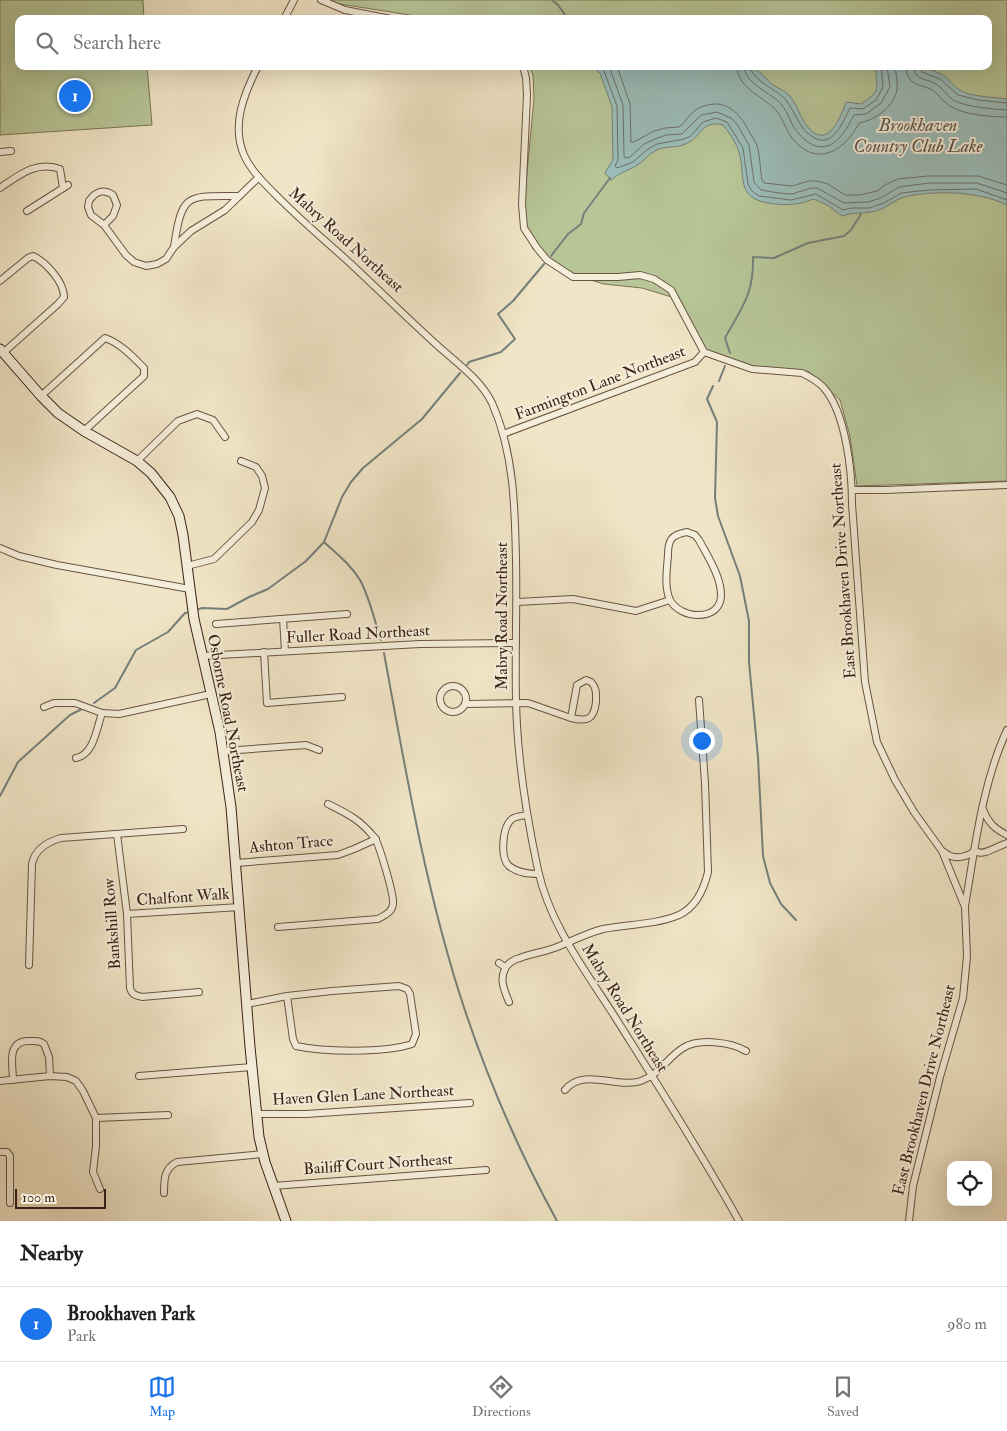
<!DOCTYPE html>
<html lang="en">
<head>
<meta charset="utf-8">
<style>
  :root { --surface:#fff; --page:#f2f2f2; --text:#202124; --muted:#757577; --line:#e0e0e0; --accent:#1a73e8 }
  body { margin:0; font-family:"IM FELL Double Pica",serif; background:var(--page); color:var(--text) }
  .controls { position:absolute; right:15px; bottom:15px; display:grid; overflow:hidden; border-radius:10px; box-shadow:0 5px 20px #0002 }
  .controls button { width:45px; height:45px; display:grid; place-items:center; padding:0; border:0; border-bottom:1px solid var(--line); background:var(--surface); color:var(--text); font:25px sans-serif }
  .scale { position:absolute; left:15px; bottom:12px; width:91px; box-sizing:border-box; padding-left:5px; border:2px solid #3c2319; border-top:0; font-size:14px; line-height:18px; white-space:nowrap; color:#3c2319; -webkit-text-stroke:4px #f5eeda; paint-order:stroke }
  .you { position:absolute; left:701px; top:740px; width:18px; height:18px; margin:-12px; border:4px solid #fff; border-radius:50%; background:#1a73e8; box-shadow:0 0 0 8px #1a73e833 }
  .badge { display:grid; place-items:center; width:32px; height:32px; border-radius:50%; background:var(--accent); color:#fff; font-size:16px; font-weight:700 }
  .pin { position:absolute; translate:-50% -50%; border:2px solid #fff; box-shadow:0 1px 5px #0006 }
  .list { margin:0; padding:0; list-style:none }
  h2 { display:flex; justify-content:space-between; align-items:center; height:65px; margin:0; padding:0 20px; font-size:21px }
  h2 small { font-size:16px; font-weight:400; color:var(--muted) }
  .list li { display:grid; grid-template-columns:32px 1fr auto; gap:15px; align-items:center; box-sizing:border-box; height:75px; padding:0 20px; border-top:1px solid var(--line) }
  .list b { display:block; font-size:19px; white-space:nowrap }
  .list p { margin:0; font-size:16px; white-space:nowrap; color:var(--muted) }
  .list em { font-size:16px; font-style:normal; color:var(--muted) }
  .icon { flex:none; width:28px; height:28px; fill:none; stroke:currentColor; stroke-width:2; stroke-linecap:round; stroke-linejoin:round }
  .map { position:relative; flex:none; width:1007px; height:1221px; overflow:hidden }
  .search { position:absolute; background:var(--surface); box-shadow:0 5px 20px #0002; left:15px; right:15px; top:15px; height:55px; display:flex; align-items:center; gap:12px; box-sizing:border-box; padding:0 18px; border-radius:10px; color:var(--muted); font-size:19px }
  .sheet { height:140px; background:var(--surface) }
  nav { display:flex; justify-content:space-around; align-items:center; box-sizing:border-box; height:70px; border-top:1px solid var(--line); background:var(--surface); font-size:14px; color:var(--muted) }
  nav a { display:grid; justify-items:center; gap:2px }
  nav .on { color:var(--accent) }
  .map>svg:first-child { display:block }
  .green { fill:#b7c597; stroke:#7a7458 }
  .water { fill:#9bbebb; stroke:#75807a }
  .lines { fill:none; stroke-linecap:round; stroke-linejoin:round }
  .shore { stroke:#6c706a; stroke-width:1 }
  .stream { stroke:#75807a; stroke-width:2 }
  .street-casing { stroke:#695444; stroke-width:8 }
  .secondary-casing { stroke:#3c2319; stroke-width:11 }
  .street { stroke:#f5eeda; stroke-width:6 }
  .secondary { stroke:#f5eeda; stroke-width:9 }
  .labels { text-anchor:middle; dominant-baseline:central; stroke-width:4; stroke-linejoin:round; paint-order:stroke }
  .street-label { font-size:16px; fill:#3c2319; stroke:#f5eeda }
  .water-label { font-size:18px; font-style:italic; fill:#58524a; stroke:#f5eeda }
</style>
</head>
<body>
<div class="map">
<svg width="1007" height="1221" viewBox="0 0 1007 1221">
  <rect width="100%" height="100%" fill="#f0e5c6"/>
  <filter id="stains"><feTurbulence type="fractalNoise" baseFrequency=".004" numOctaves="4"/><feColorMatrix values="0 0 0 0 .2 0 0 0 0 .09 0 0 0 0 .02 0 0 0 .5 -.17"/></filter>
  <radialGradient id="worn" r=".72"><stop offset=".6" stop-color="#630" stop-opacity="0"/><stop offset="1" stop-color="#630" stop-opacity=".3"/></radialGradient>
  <g class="green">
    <polygon points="0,0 143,0 144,19 19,19 19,66 147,66 152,125 0,135"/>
    <polygon points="328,0 1007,0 1007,481 857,486 850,436 840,400 808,371 752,367 706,356 678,299 642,288 604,284 567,273 533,249 523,214 534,99 533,75 529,66 988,66 988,19 435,19 340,4"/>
  </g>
  <path class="water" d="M591 66H753C760 72 766 79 773 85 778 88 785 91 789 95 797 104 800 117 807 126 827 151 840 119 846 102L861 104C884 88 875 89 876 66 897 66 922 64 941 74 948 77 952 85 958 89 969 97 994 97 1007 99V205C978 191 935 190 904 197 894 200 887 208 876 211 864 214 853 212 842 216L827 205 814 199C796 205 788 206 768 203 735 197 746 176 739 152 737 144 728 131 723 125 701 119 702 138 685 144 677 148 668 146 659 149 648 153 643 163 634 167 626 171 618 174 611 180L605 173 613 160 612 107 600 73Z"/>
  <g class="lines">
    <g class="shore">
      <polyline points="600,66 604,71 617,106 618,160 615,166 617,168 633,162 648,149 657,144 684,139 691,136 703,122 716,118 727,122 743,148 748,184 752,191 759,196 791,200 816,194 843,210 851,208 869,208 884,203 901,193 929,190 976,189 1007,200"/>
      <polyline points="609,66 623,105 624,156 625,158 630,157 644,144 655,139 666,135 682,134 701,115 717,112 731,118 738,126 749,145 754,182 761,190 779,193 792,194 811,188 817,188 844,203 868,202 881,198 899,187 929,183 977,183 1007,193"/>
      <path d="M617 66 630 104 631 142H634L654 131 665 128 679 127C686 122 690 112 699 108 723 97 738 110 749 131 751 136 755 140 757 145 760 156 760 169 762 180L764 183 792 186 809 181H817L828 184 845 195H860L877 191 885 185 898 179 928 176H978L1007 185"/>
      <path d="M737 66C737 87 761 96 774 108 782 115 785 129 792 138 816 168 844 152 859 123 875 120 893 108 897 90 898 83 896 74 895 66"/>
      <path d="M744 66C745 85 771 92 781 104 789 113 791 126 799 134 825 162 842 139 854 115L866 114 881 103 890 87 887 66"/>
      <path d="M750 66C752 81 778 90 786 100 792 108 796 118 802 127 804 131 809 134 813 137 833 150 843 121 850 108L863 109 876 100 883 87 881 66"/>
      <path d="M906 66C907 87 919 83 932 90 939 94 943 102 950 106 964 115 991 117 1007 117"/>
      <path d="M914 66C914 81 926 78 936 84 943 88 947 96 953 100 966 107 992 109 1007 110"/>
      <polyline points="920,66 922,72 940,79 958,95 978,100 1007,103"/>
    </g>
    <g class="stream">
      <polyline points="552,0 558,5 568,19"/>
      <polyline points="551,256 568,234 581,224 584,213 610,178"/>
      <path d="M730 353 725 338C742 307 754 294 753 257L774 258 808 243 844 236 851 230 861 214"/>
      <polyline points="467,365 469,362 501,352 515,339 498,314 513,301 544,264"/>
      <polyline points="719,381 725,366"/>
      <polyline points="713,386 707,399 717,422 715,498 718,516 740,576 749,621 749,662 758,757 763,856 770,883 781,904 796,920"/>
      <path d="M324 542C337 554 351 565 360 580 370 598 374 620 381 640"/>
      <polyline points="196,610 202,608 227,609 249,597 268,589 306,561 324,542 342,497 351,482 363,468 422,419 460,373"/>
      <path d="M384 653C405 767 424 881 459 992 484 1071 517 1148 557 1221"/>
      <polyline points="94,703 115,688 136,650 168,632 185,613 191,612"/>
      <polyline points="0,796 18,762 70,715 82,709"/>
    </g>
    <defs>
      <g id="street">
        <polyline points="321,0 345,10 391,19"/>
        <polyline points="284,19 294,0"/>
        <path d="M258 66C244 94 231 125 244 155 252 173 268 187 282 201 304 223 328 243 351 264 380 291 408 319 438 346 457 363 481 380 492 403 514 453 515 507 516 560 517 606 515 653 516 699 517 757 526 814 538 870 550 925 585 970 615 1017 657 1084 700 1151 739 1221"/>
        <path d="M523 66 526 78 527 95 522 204 524 228 537 248 547 260 573 277H618L640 275 654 279 671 290 704 352 752 369 802 373C810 377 819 382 824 388 846 413 852 472 852 504L865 682 877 742 895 780 914 812 942 851 965 907 967 956 963 998 940 1077 913 1186 909 1221"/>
        <polyline points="0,152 11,151"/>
        <path d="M0 188C18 176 36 160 60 169L63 188"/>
        <polyline points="27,211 68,185"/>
        <path d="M104 225 113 216 117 205 113 195C103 188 95 192 89 201L88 207 91 215 104 225 126 255 134 262 146 266 157 264 166 259 174 247 191 231 225 210 259 177"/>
        <path d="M174 247C182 192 187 196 239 196"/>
        <path d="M0 281 28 258 33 256C46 262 64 282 64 297L58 304 3 353"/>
        <path d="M41 396 105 338C120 343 133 357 144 368V376L84 431"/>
        <polyline points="503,434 695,362 704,352"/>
        <polyline points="137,461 178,421 197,414 213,420 225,437"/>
        <polyline points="852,490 885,490 1007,485"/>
        <path d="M687 532 695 535 699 540C708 557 722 578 721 597 719 622 680 619 670 600 664 587 667 569 668 555 668 540 671 535 687 532Z"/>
        <polyline points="0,548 19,556 57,565 190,589"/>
        <polyline points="187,566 214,559 252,522 259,510 265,488 262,476 256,467 241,461"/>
        <polyline points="517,602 573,599 636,611 670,600"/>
        <polyline points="283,619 285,651"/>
        <polyline points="216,624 347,614"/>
        <polyline points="264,652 267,703 342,697"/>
        <polyline points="202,656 420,644 516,643"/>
        <path d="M586 680 591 682C597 688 596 694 596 702 594 719 588 722 571 718L577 685Z"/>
        <circle cx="453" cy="699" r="13"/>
        <polyline points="466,704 528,703 571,718"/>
        <polyline points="44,707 54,703 75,703 102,713 119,714 211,694"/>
        <polyline points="224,751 306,745 319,750"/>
        <path d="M76 758C94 755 97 727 102 713"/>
        <path d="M983 809C988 823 995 829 1007 835"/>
        <path d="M527 815C522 816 516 816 512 819 502 827 500 858 509 866 518 873 528 874 539 874"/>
        <path d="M117 834 127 914 130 988C132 995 135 995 142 997L199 992"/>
        <path d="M975 851C983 857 997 846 1007 843"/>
        <path d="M944 852C953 860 965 858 975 851"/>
        <polyline points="236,863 338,855 354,849 376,839"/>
        <path d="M965 906C975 848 982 784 1007 730"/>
        <polyline points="127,914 240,907"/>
        <path d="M278 927 378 919C385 915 393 912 393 903 394 895 379 843 374 837 359 819 348 814 328 804"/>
        <polyline points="499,963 505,967"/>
        <path d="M29 965 32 864C35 849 47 842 61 838L183 829"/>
        <path d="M399 986 407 989 410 994 416 1034 412 1044C385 1053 324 1052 296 1046L293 1039 287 996 332 991Z"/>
        <path d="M509 1002C505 992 499 980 505 969 507 964 514 959 520 958 532 953 545 952 557 947 572 941 587 933 603 929 628 924 655 925 679 915 696 907 704 889 708 872L705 783 699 700"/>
        <polyline points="247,1004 287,996"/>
        <polyline points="139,1076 252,1067"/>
        <path d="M13 1080C13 1065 6 1042 28 1041 35 1041 39 1040 44 1044L49 1057 50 1076"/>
        <polyline points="0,1081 50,1076 67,1077 76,1081 83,1091 96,1118 96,1146 93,1172 100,1189"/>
        <path d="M565 1090C583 1067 617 1089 641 1081 659 1075 668 1057 683 1048 699 1038 731 1042 746 1051"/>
        <polyline points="257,1114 306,1114 470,1103"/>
        <polyline points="96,1118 168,1115"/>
        <polyline points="0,1152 7,1152 10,1156 10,1203"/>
        <polyline points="273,1186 486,1170"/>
        <path d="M164 1193C164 1179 164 1169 177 1162L263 1154"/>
      </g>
      <polyline id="secondary" points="0,349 41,396 58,413 84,431 137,461 151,473 170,497 179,516 183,535 194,619 220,732 231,807 250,1047 259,1137 265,1162 286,1221"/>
    </defs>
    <use href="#street" class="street-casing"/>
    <use href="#secondary" class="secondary-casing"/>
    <use href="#street" class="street"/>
    <use href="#secondary" class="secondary"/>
  </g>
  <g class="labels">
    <g class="street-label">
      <text transform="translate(346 240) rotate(42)">Mabry Road Northeast</text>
      <text transform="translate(600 383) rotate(-21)">Farmington Lane Northeast</text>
      <text transform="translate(843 571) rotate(-94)">East Brookhaven Drive Northeast</text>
      <text transform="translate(502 616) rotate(-90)">Mabry Road Northeast</text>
      <text transform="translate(358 634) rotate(-3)">Fuller Road Northeast</text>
      <text transform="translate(228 713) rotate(79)">Osborne Road Northeast</text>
      <text transform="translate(291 844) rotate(-5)">Ashton Trace</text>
      <text transform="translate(183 897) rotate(-4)">Chalfont Walk</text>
      <text transform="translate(112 924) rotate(-94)">Bankshill Row</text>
      <text transform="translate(625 1008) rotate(58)">Mabry Road Northeast</text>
      <text transform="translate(924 1090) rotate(-76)">East Brookhaven Drive Northeast</text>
      <text transform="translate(363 1095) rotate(-3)">Haven Glen Lane Northeast</text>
      <text transform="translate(378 1164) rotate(-4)">Bailiff Court Northeast</text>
    </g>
    <g class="water-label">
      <text x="918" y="125">Brookhaven<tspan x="918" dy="21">Country Club Lake</tspan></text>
    </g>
  </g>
  <rect width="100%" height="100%" filter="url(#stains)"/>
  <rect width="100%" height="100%" fill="url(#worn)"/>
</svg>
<div class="controls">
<button><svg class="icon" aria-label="locate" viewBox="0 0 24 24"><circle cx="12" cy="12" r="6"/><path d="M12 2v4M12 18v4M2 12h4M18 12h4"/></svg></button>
</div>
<div class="scale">100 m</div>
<div class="you"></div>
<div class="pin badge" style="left:75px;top:96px">1</div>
<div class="search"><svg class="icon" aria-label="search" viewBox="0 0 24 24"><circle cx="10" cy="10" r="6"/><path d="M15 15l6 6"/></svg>Search here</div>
</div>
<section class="sheet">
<h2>Nearby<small></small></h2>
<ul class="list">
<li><span class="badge">1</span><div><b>Brookhaven Park</b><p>Park</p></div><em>980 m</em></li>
</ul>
</section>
<nav>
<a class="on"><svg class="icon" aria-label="map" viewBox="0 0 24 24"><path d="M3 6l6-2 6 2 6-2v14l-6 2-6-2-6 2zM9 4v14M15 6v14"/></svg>Map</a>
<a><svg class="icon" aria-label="directions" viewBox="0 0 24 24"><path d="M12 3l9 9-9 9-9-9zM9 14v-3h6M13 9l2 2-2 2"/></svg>Directions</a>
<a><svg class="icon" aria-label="saved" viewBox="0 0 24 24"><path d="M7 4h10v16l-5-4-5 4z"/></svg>Saved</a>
</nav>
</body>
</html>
